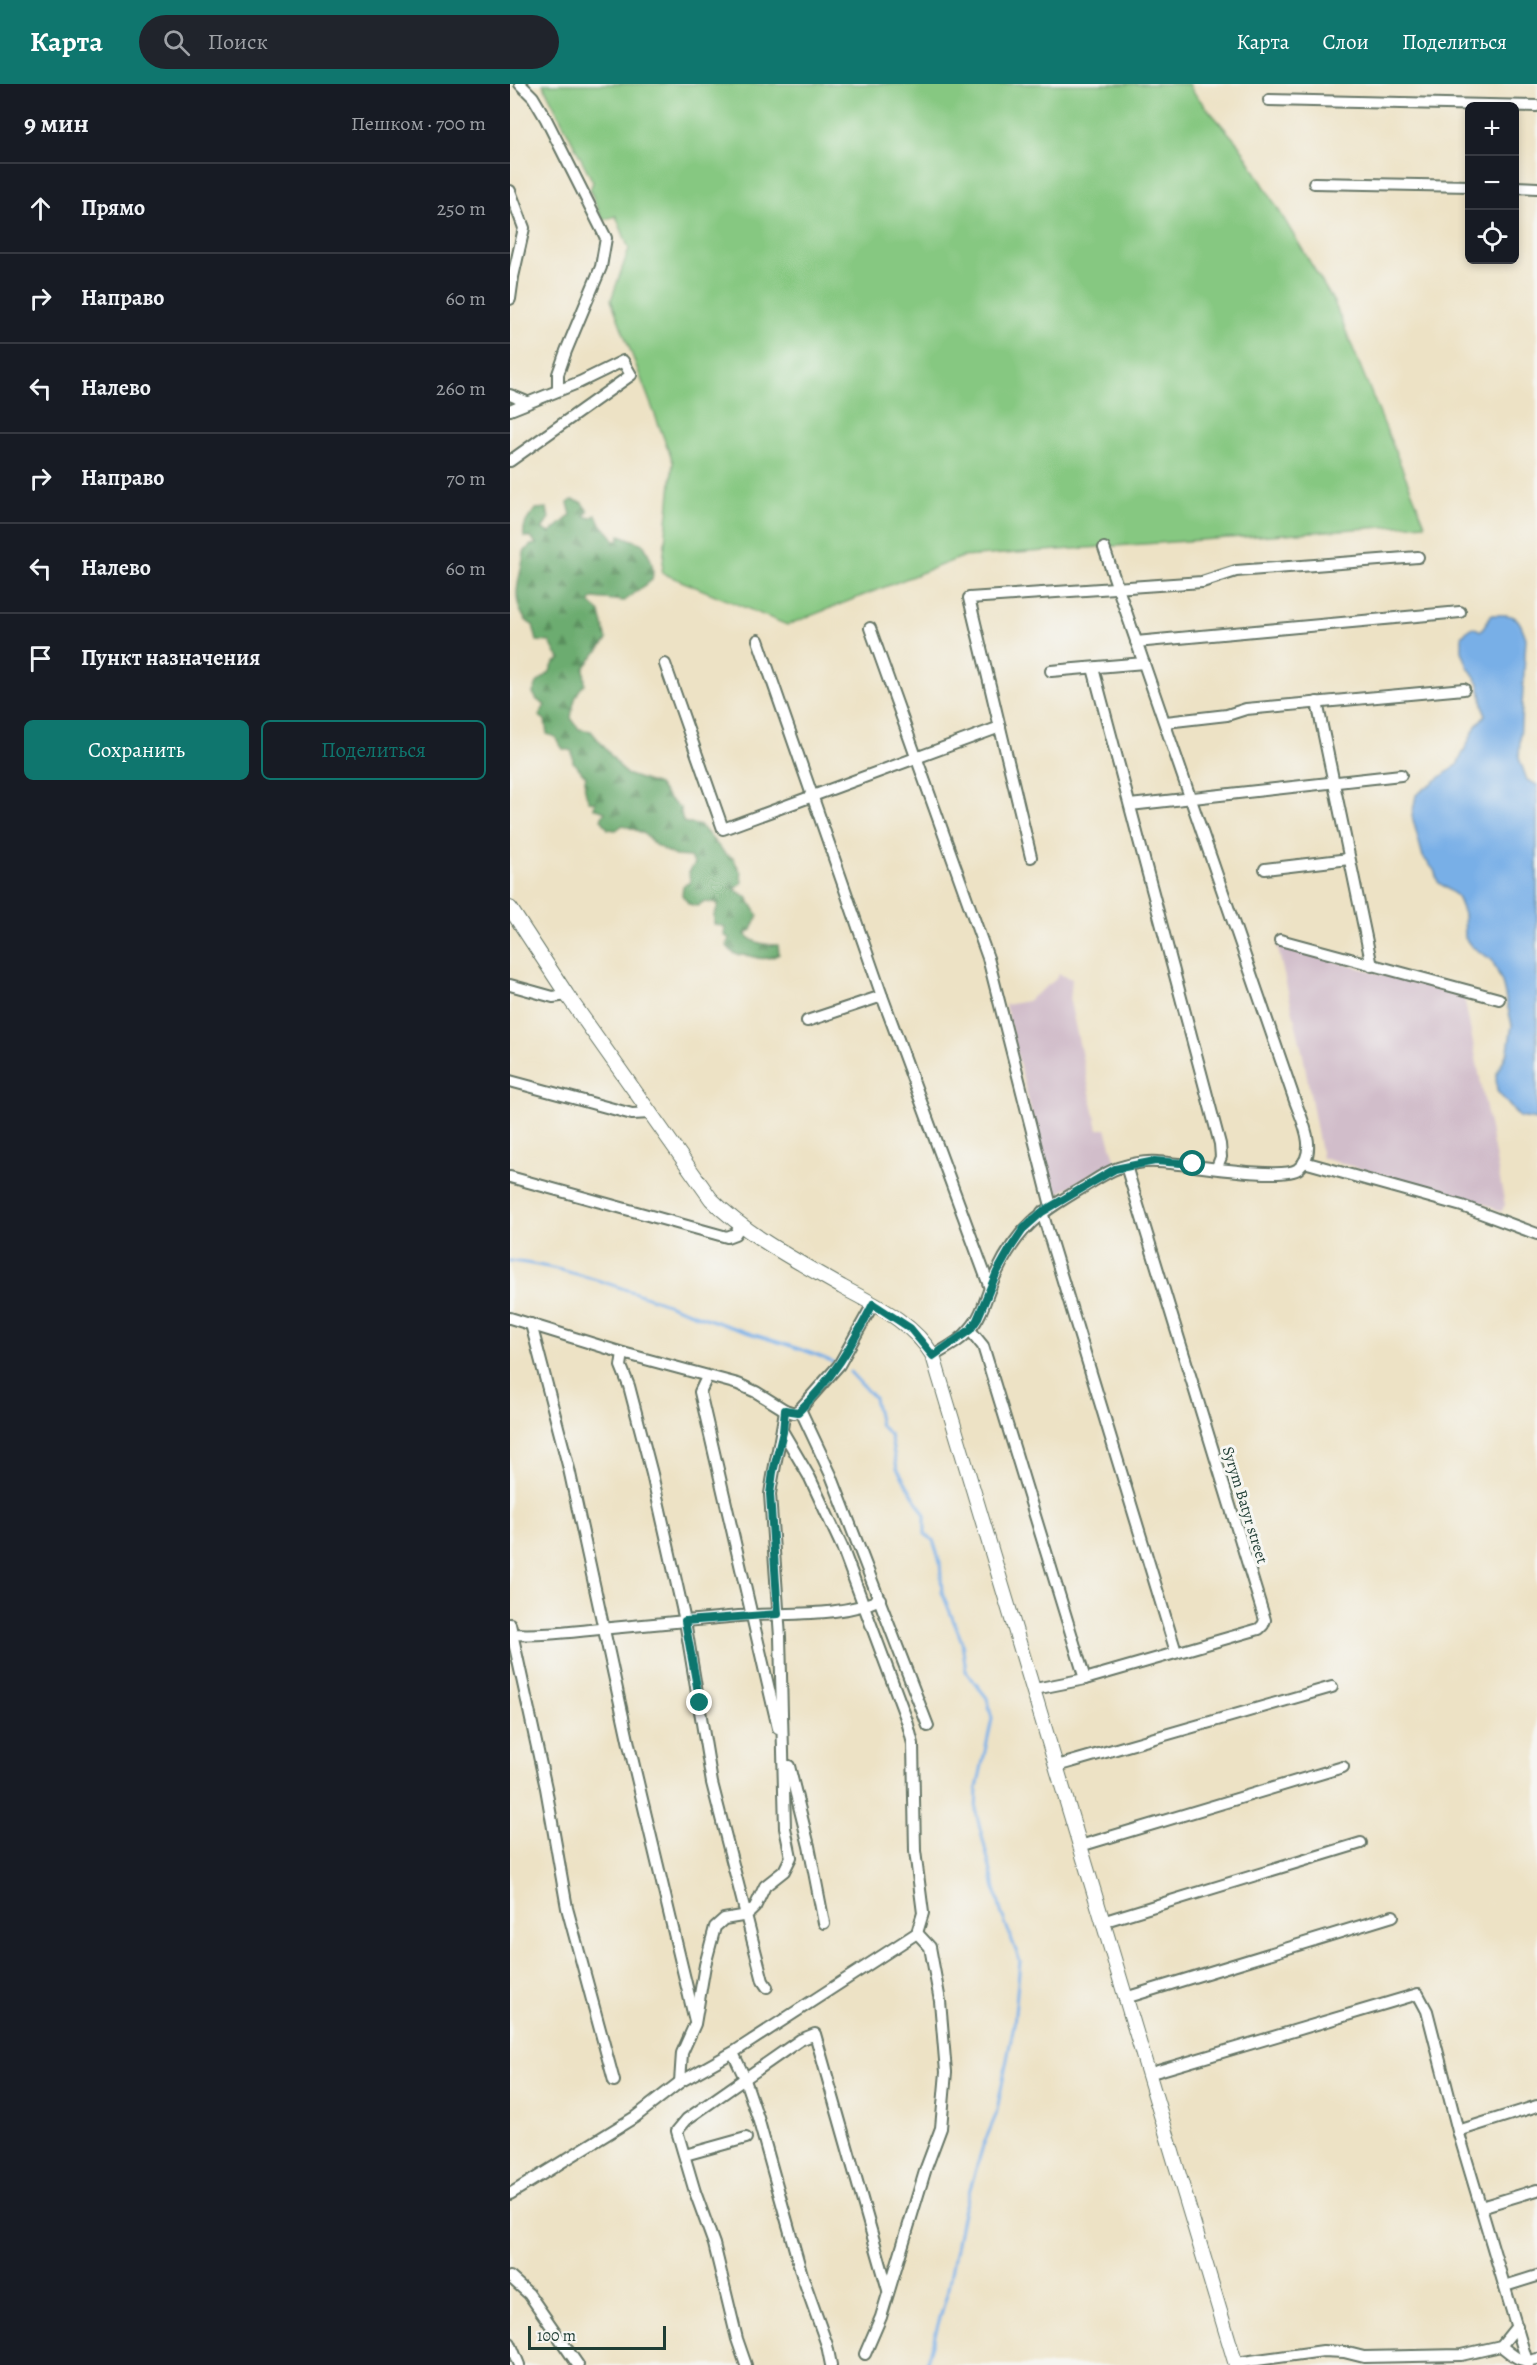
<!DOCTYPE html>
<html lang="ru">
<head>
<meta charset="utf-8">
<style>
  :root { --surface:#171b24; --page:#20242c; --text:#f1f3f6; --muted:#9ea1a6; --line:#363941; --accent:#0f766e }
  body { margin:0; font-family:Alegreya,serif; background:var(--page); color:var(--text) }
  .controls { position:absolute; right:18px; top:18px; display:grid; overflow:hidden; border-radius:9px; box-shadow:0 3px 9px #0003 }
  .controls button { width:54px; height:54px; display:grid; place-items:center; padding:0; border:0; border-bottom:2px solid var(--line); background:var(--surface); color:var(--text); font:30px sans-serif }
  .scale { position:absolute; left:18px; bottom:15px; width:138px; box-sizing:border-box; padding-left:6px; border:3px solid #1f3d34; border-top:0; font-size:16px; line-height:21px; white-space:nowrap; color:#1f3d34; -webkit-text-stroke:4px #f6f6f2; paint-order:stroke }
  .stop { position:absolute; width:18px; height:18px; margin:-14px; border:4px solid #0f766e; border-radius:50%; background:#fff }
  .stop.end { background:#0f766e; border-color:#fff; box-shadow:0 2px 6px #0008 }
  .list { margin:0; padding:0; list-style:none }
  h2 { display:flex; justify-content:space-between; align-items:center; height:78px; margin:0; padding:0 24px; font-size:26px }
  h2 small { font-size:20px; font-weight:400; color:var(--muted) }
  .list li { display:grid; grid-template-columns:39px 1fr auto; gap:18px; align-items:center; box-sizing:border-box; height:90px; padding:0 24px; border-top:2px solid var(--line) }
  .list b { display:block; font-size:22px; white-space:nowrap }
  .list em { font-size:20px; font-style:normal; color:var(--muted) }
  .actions { display:flex; gap:12px; padding:18px 24px }
  .actions a { flex:1; padding:14px 0; border:2px solid var(--accent); border-radius:9px; text-align:center; font-size:21px; color:var(--accent) }
  .actions .main { background:var(--accent); color:#fff }
  .icon { flex:none; width:33px; height:33px; fill:none; stroke:currentColor; stroke-width:2; stroke-linecap:round; stroke-linejoin:round }
  .map { position:relative; flex:none; width:1027px; height:2281px; overflow:hidden }
  header { display:flex; align-items:center; gap:36px; box-sizing:border-box; height:84px; padding:0 30px; background:var(--accent); color:#fff }
  header strong { font-size:28px }
  nav { display:flex; gap:33px; margin-inline-start:auto; font-size:21px }
  .search { width:420px; height:54px; background:var(--page); display:flex; align-items:center; gap:15px; box-sizing:border-box; padding:0 21px; border-radius:33px; color:var(--muted); font-size:22px }
  main { display:flex }
  aside { flex:1; background:var(--surface) }
  .map>svg:first-child { display:block }
  .industrial { fill:#d1bdca }
  .green { fill:#86c881; stroke:#52825a; stroke-width:1.5 }
  .forest { fill:url(#forest-firs); stroke:#467452; stroke-width:1.5 }
  .water { fill:#78afe7; stroke:#4c768e; stroke-width:1.5 }
  .lines { fill:none; stroke-linecap:round; stroke-linejoin:round }
  .stream { stroke:#78afe7; stroke-width:3 }
  .minor-casing { stroke:#677767; stroke-width:14 }
  .secondary-casing { stroke:#677767; stroke-width:16 }
  .minor { stroke:#fff; stroke-width:10 }
  .secondary { stroke:#fff; stroke-width:14 }
  .route { stroke:#0f766e; stroke-width:8 }
  .labels { text-anchor:middle; dominant-baseline:central; stroke-width:6; stroke-linejoin:round; paint-order:stroke }
  .street-label { font-size:16px; fill:#1f3d34; stroke:#f6f6f2 }
</style>
</head>
<body>
<header>
<strong>Карта</strong>
<div class="search"><svg class="icon" aria-label="search" viewBox="0 0 24 24"><circle cx="10" cy="10" r="6"/><path d="M15 15l6 6"/></svg>Поиск</div>
<nav><a>Карта</a><a>Слои</a><a>Поделиться</a></nav>
</header>
<main>
<aside>
<h2>9 мин<small>Пешком · 700 m</small></h2>
<ul class="list">
<li><svg class="icon" aria-label="ahead" viewBox="0 0 24 24"><path d="M12 20V5M6 11l6-6 6 6"/></svg><div><b>Прямо</b></div><em>250 m</em></li>
<li><svg class="icon" aria-label="right" viewBox="0 0 24 24"><path d="M7 20v-9h11M14 6l5 5-5 5"/></svg><div><b>Направо</b></div><em>60 m</em></li>
<li><svg class="icon" aria-label="left" viewBox="0 0 24 24"><path d="M17 20v-9H6M10 6l-5 5 5 5"/></svg><div><b>Налево</b></div><em>260 m</em></li>
<li><svg class="icon" aria-label="right" viewBox="0 0 24 24"><path d="M7 20v-9h11M14 6l5 5-5 5"/></svg><div><b>Направо</b></div><em>70 m</em></li>
<li><svg class="icon" aria-label="left" viewBox="0 0 24 24"><path d="M17 20v-9H6M10 6l-5 5 5 5"/></svg><div><b>Налево</b></div><em>60 m</em></li>
<li><svg class="icon" aria-label="arrive" viewBox="0 0 24 24"><path d="M6 21V4h12l-3 4 3 4H6"/></svg><div><b>Пункт назначения</b></div></li>
</ul>
<div class="actions"><a class="main">Сохранить</a><a>Поделиться</a></div>
</aside>
<div class="map">
<svg width="1027" height="2281" viewBox="0 0 1027 2281">
  <defs>
    <pattern id="forest-firs" width="22" height="20" patternUnits="userSpaceOnUse" patternTransform="scale(1.5)"><rect width="22" height="20" fill="#6cac6f"/><path d="M5 1l3.5 6h-7zM16 11l3.5 6h-7z" fill="#588d5c"/></pattern>
  </defs>
  <rect width="100%" height="100%" fill="#f6f6f2"/>
  <filter id="ink" filterUnits="userSpaceOnUse"><feTurbulence type="fractalNoise" baseFrequency=".0167" numOctaves="2"/><feDisplacementMap in="SourceGraphic" scale="12" xChannelSelector="R" yChannelSelector="G"/><feConvolveMatrix kernelMatrix="1 2 1 2 8 2 1 2 1" color-interpolation-filters="sRGB"/></filter>
  <filter id="wash" filterUnits="userSpaceOnUse"><feTurbulence type="fractalNoise" baseFrequency=".008" numOctaves="4" result="noise"/><feDisplacementMap in="SourceGraphic" scale="24" xChannelSelector="R" yChannelSelector="G"/><feGaussianBlur stdDeviation="1.35" result="paint"/><feColorMatrix in="noise" values="0 0 0 0 0 0 0 0 0 0 0 0 0 0 0 0 0 1.4 0 .05"/><feComposite in="paint" operator="in"/></filter>
  <g filter="url(#wash)">
    <rect width="100%" height="100%" fill="#ede2c5"/>
    <g class="industrial">
      <polygon points="767,861 954,913 995,1121 991,1128 973,1119 812,1074 793,971"/>
      <polygon points="549,890 562,895 560,918 588,1045 596,1045 606,1078 591,1085 542,1113 495,921 517,917 545,896"/>
    </g>
    <polygon class="green" points="33,0 679,0 683,8 730,62 824,218 915,440 452,473 277,541 152,489 163,378 101,216 119,165 106,132 94,136 91,133 80,106 83,98"/>
    <path class="forest" d="M62 416 71 418 78 427 75 432 80 434 86 431C92 445 99 446 105 457L109 455 110 451 133 460C140 472 145 481 142 496L114 517 84 514 79 518 90 529 97 556 74 584 75 600C65 608 63 622 61 634L69 645 81 647 116 690 148 701 158 714 170 724 173 738 191 742 215 770 223 774 231 789 232 799 224 805 237 813 248 831 242 846 235 850C242 859 257 861 268 861L269 870C260 875 253 876 244 873 231 868 229 877 217 862L219 854 214 851 215 843 204 840V831L208 823 206 819 193 818 188 822 179 820 172 811 173 802 180 798 179 787 185 780 180 773 165 772 145 761 133 749 113 741 106 746 98 745 91 735 95 728 84 724 85 718 79 717C75 710 73 700 76 692 68 686 69 682 63 678L62 667 53 665 45 653 37 650 35 636 29 632 35 621 27 616 23 609 27 599 39 589 44 579 51 575 46 570 40 558 27 557 23 541C18 539 16 537 13 532 0 509 12 492 14 468L21 461 27 460 20 453H14C12 441 18 434 26 425L37 424 39 435 32 445 40 449 61 431 58 419Z"/>
    <path class="water" d="M981 531C1006 530 1008 531 1016 554L1009 674 1017 696 1027 701V1036L1009 1033 987 1007 986 991 998 967 1002 941 992 898 982 876 961 862 955 854 954 830 947 812 928 798 924 786 913 773 902 732 906 711 947 681 966 642 975 631 969 599 958 583 952 567V551L963 543 971 547Z"/>
    <g class="lines">
      <g class="stream">
        <path d="M0 1177C70 1184 148 1218 215 1241 250 1254 289 1262 323 1278"/>
        <polyline points="340,1288 364,1314 370,1341 380,1351 387,1384 415,1431 415,1450 423,1456 430,1478 432,1508 452,1558 456,1587 477,1614 482,1635 467,1704 466,1728 491,1828 510,1877 504,1940 486,2031 473,2062 453,2128 437,2210 416,2281"/>
      </g>
    </g>
  </g>
  <g filter="url(#ink)">
    <g class="lines">
      <defs>
        <g id="minor">
          <polyline points="10,0 23,13 36,35 96,154 91,183 56,267 48,290 48,306"/>
          <polyline points="759,16 1027,22"/>
          <polyline points="804,99 960,102"/>
          <polyline points="1005,103 1027,104"/>
          <polyline points="0,107 14,144 3,193 0,215"/>
          <polyline points="0,311 17,318"/>
          <polyline points="0,326 70,298 113,277 121,291 0,377"/>
          <polyline points="360,544 478,874 541,1122"/>
          <polyline points="248,556 372,912 480,1204"/>
          <polyline points="626,558 950,528"/>
          <polyline points="155,580 213,745 490,643"/>
          <polyline points="583,584 710,1060 711,1073 707,1083"/>
          <polyline points="541,587 634,579"/>
          <polyline points="807,618 862,882"/>
          <polyline points="656,638 717,631 736,625 954,605"/>
          <polyline points="620,721 891,691"/>
          <polyline points="521,773 459,514 692,498 726,487 908,473"/>
          <polyline points="755,785 839,775"/>
          <polyline points="770,856 989,915"/>
          <polyline points="0,901 43,913 57,911"/>
          <polyline points="297,937 372,912"/>
          <polyline points="0,997 122,1030 140,1029"/>
          <polyline points="794,1078 952,1122 1027,1150"/>
          <polyline points="0,1093 217,1153 225,1150 231,1141"/>
          <polyline points="532,1128 666,1568"/>
          <polyline points="0,1234 113,1269 228,1300 246,1308 275,1326 284,1329 290,1325 329,1281 363,1220"/>
          <polyline points="21,1240 59,1385 120,1665 185,1937"/>
          <polyline points="460,1246 473,1262 575,1595"/>
          <polyline points="113,1269 111,1282 119,1302 142,1390 175,1537 202,1699 253,1897 257,1903"/>
          <path d="M423 1272C436 1264 451 1257 460 1245 474 1230 477 1206 487 1188 509 1142 530 1129 572 1104 584 1097 596 1088 608 1084 620 1080 636 1077 648 1078 674 1079 771 1097 788 1085 809 1068 792 1036 785 1017L594 464"/>
          <polyline points="197,1293 190,1308 268,1644"/>
          <polyline points="290,1325 321,1391 418,1642"/>
          <polyline points="0,1540 36,1704 57,1824 104,1997"/>
          <path d="M0 1550C37 1552 65 1547 101 1544 144 1540 187 1536 229 1532 273 1528 331 1534 370 1515"/>
          <polyline points="525,1605 575,1595 749,1545 753,1541 755,1536 616,1082"/>
          <polyline points="279,1682 299,1762 314,1839"/>
          <polyline points="547,1682 822,1603"/>
          <polyline points="570,1762 833,1683"/>
          <polyline points="592,1838 851,1759"/>
          <polyline points="615,1914 883,1832"/>
          <polyline points="223,1969 233,1990 248,2034 292,2191 317,2261 321,2281"/>
          <polyline points="638,1990 908,1910 917,1927 948,2047 1018,2281"/>
          <path d="M170 1998 172 1969 185 1940 195 1881 205 1843 214 1835 232 1832 240 1828 245 1823 255 1802 274 1787 281 1773 275 1744 270 1553 260 1410C264 1382 271 1355 275 1326"/>
          <polyline points="948,2047 1027,2022"/>
          <polyline points="175,2071 236,2054"/>
          <polyline points="0,2110 125,2033 170,1998 227,1966 407,1849 413,1829 405,1767 403,1660 397,1637 332,1463 300,1394 273,1348"/>
          <polyline points="971,2123 1027,2106"/>
          <polyline points="0,2193 19,2210 68,2281"/>
          <polyline points="995,2202 1027,2192"/>
          <polyline points="0,2259 9,2281"/>
          <path d="M991 2262C1004 2272 1010 2280 1027 2275"/>
          <polyline points="355,2270 371,2233 416,2084 431,2044 436,1988 430,1917 420,1863 407,1849"/>
          <polyline points="726,2279 813,2267 834,2268 854,2273 951,2271 991,2262 1007,2242"/>
          <polyline points="236,2281 227,2255 204,2160 185,2108 167,2047 177,2035 290,1956 305,1950 378,2206"/>
        </g>
        <path id="secondary" d="M0 824 57 911 201 1115C238 1152 287 1177 332 1203 365 1221 403 1238 423 1272L726 2281"/>
      </defs>
      <use href="#minor" class="minor-casing"/>
      <use href="#secondary" class="secondary-casing"/>
      <use href="#minor" class="minor"/>
      <use href="#secondary" class="secondary"/>
    </g>
  </g>
  <g class="lines" filter="url(#ink)">
    <path class="route" d="M190 1619 175 1537 268 1530 260 1410 263 1388 273 1348 275 1326 288 1328C321 1297 343 1260 363 1220L400 1244 423 1272 460 1246 467 1236 487 1188 500 1165 514 1144 532 1128 605 1085 645 1077 683 1080"/>
  </g>
  <g class="labels">
    <g class="street-label">
      <text transform="translate(735 1421) rotate(73)">Syrym Batyr street</text>
    </g>
  </g>
</svg>
<div class="controls">
<button>+</button>
<button>−</button>
<button><svg class="icon" aria-label="locate" viewBox="0 0 24 24"><circle cx="12" cy="12" r="6"/><path d="M12 2v4M12 18v4M2 12h4M18 12h4"/></svg></button>
</div>
<div class="scale">100 m</div>
<div class="stop" style="left:683px;top:1080px"></div>
<div class="stop end" style="left:190px;top:1619px"></div>
</div>
</main>
</body>
</html>
